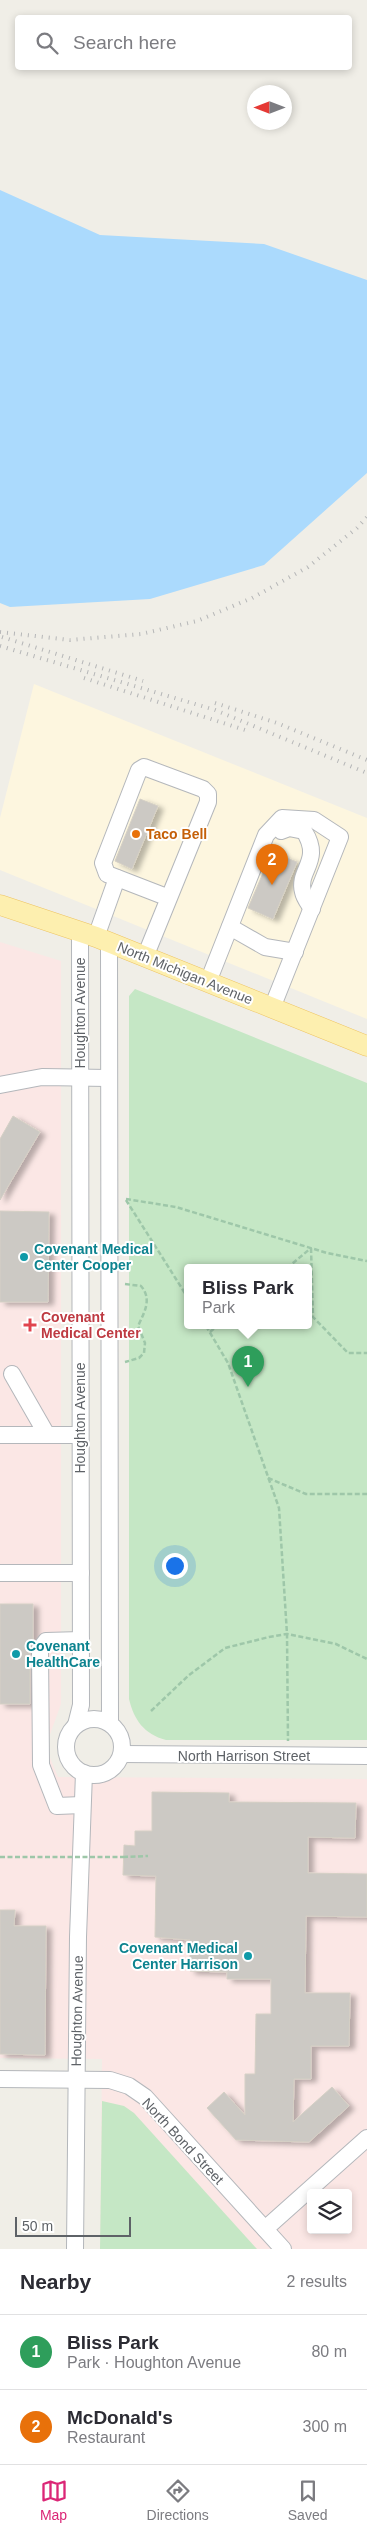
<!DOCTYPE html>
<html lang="en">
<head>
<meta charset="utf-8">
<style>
  :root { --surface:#fff; --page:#f2f2f3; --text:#2b2b33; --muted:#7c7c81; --line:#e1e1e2; --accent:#db2777 }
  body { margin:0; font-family:Arial,sans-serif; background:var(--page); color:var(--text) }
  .controls { position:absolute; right:15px; bottom:15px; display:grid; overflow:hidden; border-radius:5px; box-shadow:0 2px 8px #0003 }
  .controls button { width:45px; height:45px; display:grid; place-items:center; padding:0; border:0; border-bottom:1px solid var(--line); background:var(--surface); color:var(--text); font:25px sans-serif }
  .compass { position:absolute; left:247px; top:85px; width:45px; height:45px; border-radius:50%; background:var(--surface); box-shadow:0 2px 8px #0003; rotate:270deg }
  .scale { position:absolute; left:15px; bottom:12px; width:116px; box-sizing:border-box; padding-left:5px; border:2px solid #5e6267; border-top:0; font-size:14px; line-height:18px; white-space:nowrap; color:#5e6267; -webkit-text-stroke:4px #fff; paint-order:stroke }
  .you { position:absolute; left:174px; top:1565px; width:18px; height:18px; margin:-12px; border:4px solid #fff; border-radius:50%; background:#1a73e8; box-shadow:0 0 0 8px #1a73e833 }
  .badge { display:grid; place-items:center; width:32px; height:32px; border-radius:50%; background:var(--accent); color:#fff; font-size:16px; font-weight:700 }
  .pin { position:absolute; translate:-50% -41px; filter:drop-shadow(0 1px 2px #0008) }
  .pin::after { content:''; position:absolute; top:26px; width:18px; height:15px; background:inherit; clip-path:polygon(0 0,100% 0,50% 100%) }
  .popup { position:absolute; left:184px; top:1264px; width:128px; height:65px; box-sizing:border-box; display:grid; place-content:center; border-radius:5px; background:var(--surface); filter:drop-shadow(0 1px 4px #0005); font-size:16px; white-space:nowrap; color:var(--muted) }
  .popup b { font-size:19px; color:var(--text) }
  .popup::after { content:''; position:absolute; left:50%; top:100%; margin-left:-10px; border:10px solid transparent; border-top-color:var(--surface) }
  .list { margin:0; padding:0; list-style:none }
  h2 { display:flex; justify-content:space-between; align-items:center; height:65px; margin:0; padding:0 20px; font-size:21px }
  h2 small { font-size:16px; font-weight:400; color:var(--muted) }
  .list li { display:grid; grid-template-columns:32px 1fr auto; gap:15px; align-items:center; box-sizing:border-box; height:75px; padding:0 20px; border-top:1px solid var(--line) }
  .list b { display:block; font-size:19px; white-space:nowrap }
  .list p { margin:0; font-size:16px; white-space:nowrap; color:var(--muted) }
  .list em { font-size:16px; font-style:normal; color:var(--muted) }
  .icon { flex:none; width:28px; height:28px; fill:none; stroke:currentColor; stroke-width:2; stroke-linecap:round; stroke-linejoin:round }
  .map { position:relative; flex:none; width:367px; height:2249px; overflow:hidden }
  .search { position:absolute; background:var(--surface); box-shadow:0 2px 8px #0003; left:15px; right:15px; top:15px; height:55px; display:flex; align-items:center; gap:12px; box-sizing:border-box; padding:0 18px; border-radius:5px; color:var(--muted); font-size:19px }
  .sheet { height:215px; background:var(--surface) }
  nav { display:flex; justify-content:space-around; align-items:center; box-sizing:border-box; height:70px; border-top:1px solid var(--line); background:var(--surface); font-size:14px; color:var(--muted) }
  nav a { display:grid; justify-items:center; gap:2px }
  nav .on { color:var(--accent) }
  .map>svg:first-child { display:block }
  .commercial { fill:#fdf6df }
  .medical { fill:#fbe7e5; fill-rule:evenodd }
  .green { fill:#c5e7c5; fill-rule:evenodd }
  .water { fill:#abdafd }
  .building { fill:#ccc9c4; stroke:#d5d0c5; filter:url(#shadow) }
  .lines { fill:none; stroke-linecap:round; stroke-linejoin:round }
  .minor-casing { stroke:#b4b7bb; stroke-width:18 }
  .major-casing { stroke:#eec462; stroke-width:21 }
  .path { stroke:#9ec7a9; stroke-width:2.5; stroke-dasharray:5 2.5; stroke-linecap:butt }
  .minor { stroke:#fff; stroke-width:16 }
  .major { stroke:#fdefaf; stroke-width:20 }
  .rail { stroke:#b5b6b7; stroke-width:4; stroke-dasharray:1 6; stroke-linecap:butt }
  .path-bridge { stroke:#9ec7a9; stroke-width:2.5; stroke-dasharray:5 2.5; stroke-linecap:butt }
  .food-dot { fill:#e8710a; stroke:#fff; stroke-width:2 }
  .culture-dot { fill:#0f9aa8; stroke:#fff; stroke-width:2 }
  .health-dot { fill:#e0444e; stroke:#fff; stroke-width:2 }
  .labels { text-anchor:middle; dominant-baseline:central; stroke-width:4; stroke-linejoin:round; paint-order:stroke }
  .food-label { font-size:14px; font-weight:bold; fill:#c56008; stroke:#fff; text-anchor:start }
  .street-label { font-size:14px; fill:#5e6267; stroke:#fff }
  .culture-label { font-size:14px; font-weight:bold; fill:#0d838f; stroke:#fff; text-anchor:start }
  .health-label { font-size:14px; font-weight:bold; fill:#be3a42; stroke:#fff; text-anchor:start }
</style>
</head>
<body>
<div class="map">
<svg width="367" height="2249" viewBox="0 0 367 2249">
  <defs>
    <filter id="shadow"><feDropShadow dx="5.5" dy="3" stdDeviation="2.5" flood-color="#0004"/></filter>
  </defs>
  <rect width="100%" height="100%" fill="#f0eee7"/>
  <polygon class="commercial" points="34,684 367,818 367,1019 0,870 0,818"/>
  <path class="medical" d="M0 942 61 961V1704L48 1740V1753L58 1777 367 1779V2249H100L102 2059 0 2058ZM311 2193H348V2230H311Z"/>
  <g class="green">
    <path d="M135 989 367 1083V1740H166C144 1734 134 1720 129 1699V996ZM188 1268H308V1326H188Z"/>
    <polygon points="102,2101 124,2106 134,2113 257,2249 100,2249"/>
  </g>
  <polygon class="water" points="0,190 100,235 264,244 367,280 367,473 264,565 150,599 10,607 0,603"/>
  <g class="building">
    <polygon points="140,799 158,806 132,869 115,861"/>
    <polygon points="272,852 297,862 273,919 248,908"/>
    <polygon points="13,1116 40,1132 0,1200 0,1139"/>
    <polygon points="0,1211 49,1212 48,1302 0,1302"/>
    <polygon points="0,1604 33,1604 33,1642 30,1649 30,1704 0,1704"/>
    <polygon points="152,1792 229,1793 229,1802 356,1803 355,1838 308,1837 308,1873 367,1874 367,1917 306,1916 305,1993 350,1993 349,2046 311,2046 311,2079 294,2079 293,2122 332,2087 349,2106 309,2142 236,2140 207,2108 224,2092 245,2115 245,2074 255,2074 256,2014 271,2014 271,1979 227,1979 227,1972 190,1971 190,1940 155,1937 156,1876 123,1875 124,1845 135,1846 135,1831 152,1831"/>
    <polygon points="0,1910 15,1910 14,1926 46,1926 45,2055 0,2054"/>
  </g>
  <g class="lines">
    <defs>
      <g id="minor">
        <path d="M281 831 289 828 304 831C323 861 297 870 303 892 304 898 309 904 312 909"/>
        <polyline points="230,927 265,947 295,952"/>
        <polyline points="96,937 117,878"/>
        <polyline points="109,942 110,1722"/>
        <polyline points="145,957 208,802 208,794 203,789 144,767 139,770 103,863 107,874 169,898"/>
        <polyline points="208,982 266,835 282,818 314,820 340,837 272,1008"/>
        <polyline points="0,1085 42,1077 108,1078"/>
        <polyline points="12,1374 47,1435"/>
        <polyline points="0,1435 80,1435"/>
        <polyline points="0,1573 81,1573"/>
        <polyline points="81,1640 46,1641 40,1649 41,1765 57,1806 82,1805"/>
        <circle cx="94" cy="1747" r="28"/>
        <polyline points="76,1725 81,1705 80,931"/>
        <polyline points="122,1754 367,1756"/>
        <polyline points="0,2079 110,2080 129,2086 145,2097 283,2249"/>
        <polyline points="265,2229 367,2138"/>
        <polyline points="75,2249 78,1937 84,1773"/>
      </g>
      <polyline id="major" points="0,905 96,937 367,1046"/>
    </defs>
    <use href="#minor" class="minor-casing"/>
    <use href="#major" class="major-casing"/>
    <g class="path">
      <polyline points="126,1199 176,1207 327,1253 367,1261"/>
      <polyline points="126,1200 188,1298"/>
      <polyline points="311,1248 313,1317 348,1353 367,1353"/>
      <polyline points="287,1268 311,1248"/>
      <path d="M125 1284 141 1286C152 1299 145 1311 138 1326L145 1343 144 1353 139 1358 125 1362"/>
      <polyline points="206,1326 228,1363 279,1508 287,1634 288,1741"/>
      <polyline points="210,1332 217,1326"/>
      <polyline points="268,1478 306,1494 367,1494"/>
      <polyline points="151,1711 189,1675 225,1648 269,1637 287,1634 336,1644 367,1659"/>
      <polyline points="123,1857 148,1856"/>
    </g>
    <use href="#minor" class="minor"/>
    <use href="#major" class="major"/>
    <g class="rail">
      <polyline points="0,632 70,640 141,634 197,621 252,598 308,567 357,528 367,517"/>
      <polyline points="2,637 143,681"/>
      <polyline points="0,646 215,710 367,773"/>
      <polyline points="84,678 248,731"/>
      <polyline points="215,703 277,723 367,760"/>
    </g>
    <polyline class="path-bridge" points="0,1857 123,1857"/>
  </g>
  <circle class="food-dot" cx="136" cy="834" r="5"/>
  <g class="culture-dot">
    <circle cx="24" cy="1257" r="5"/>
    <circle cx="16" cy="1654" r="5"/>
    <circle cx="248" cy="1956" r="5"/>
  </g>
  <path class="health-dot" d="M27.5 1317.5h5v5h5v5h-5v5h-5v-5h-5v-5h5z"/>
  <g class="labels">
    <g class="food-label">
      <text x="146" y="834">Taco Bell</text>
    </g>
    <g class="street-label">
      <text transform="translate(185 973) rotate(22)">North Michigan Avenue</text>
      <text transform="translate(80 1013) rotate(-90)">Houghton Avenue</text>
      <text transform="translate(80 1418) rotate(-90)">Houghton Avenue</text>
      <text x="244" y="1756">North Harrison Street</text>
      <text transform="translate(77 2011) rotate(-89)">Houghton Avenue</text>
      <text transform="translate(183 2141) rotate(47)">North Bond Street</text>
    </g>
    <g class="culture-label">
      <text x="34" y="1249">Covenant Medical<tspan x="34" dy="16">Center Cooper</tspan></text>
      <text x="26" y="1646">Covenant<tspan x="26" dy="16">HealthCare</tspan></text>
      <text x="238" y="1948" text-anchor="end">Covenant Medical<tspan x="238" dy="16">Center Harrison</tspan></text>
    </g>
    <g class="health-label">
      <text x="41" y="1317">Covenant<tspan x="41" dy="16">Medical Center</tspan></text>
    </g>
  </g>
</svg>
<div class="controls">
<button><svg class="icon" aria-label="layers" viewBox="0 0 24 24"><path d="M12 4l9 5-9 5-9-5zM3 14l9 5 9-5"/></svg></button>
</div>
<svg class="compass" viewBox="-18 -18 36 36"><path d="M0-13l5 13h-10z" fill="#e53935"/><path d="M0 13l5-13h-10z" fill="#7c7c81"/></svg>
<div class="scale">50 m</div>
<div class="you"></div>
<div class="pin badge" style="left:248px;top:1387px;background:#2e9e5b">1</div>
<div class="popup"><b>Bliss Park</b>Park</div>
<div class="pin badge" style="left:272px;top:885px;background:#e8710a">2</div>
<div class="search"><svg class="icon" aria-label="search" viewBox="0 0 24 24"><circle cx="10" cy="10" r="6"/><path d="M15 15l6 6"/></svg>Search here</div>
</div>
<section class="sheet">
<h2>Nearby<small>2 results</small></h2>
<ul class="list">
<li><span class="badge" style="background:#2e9e5b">1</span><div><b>Bliss Park</b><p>Park · Houghton Avenue</p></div><em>80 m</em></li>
<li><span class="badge" style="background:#e8710a">2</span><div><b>McDonald's</b><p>Restaurant</p></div><em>300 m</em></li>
</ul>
</section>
<nav>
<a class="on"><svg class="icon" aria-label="map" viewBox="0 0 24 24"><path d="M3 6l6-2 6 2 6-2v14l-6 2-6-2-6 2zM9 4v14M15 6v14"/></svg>Map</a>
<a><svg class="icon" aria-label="directions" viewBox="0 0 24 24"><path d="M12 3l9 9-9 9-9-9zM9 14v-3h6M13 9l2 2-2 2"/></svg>Directions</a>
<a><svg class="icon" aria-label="saved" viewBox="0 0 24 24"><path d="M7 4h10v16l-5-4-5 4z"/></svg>Saved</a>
</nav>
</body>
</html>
